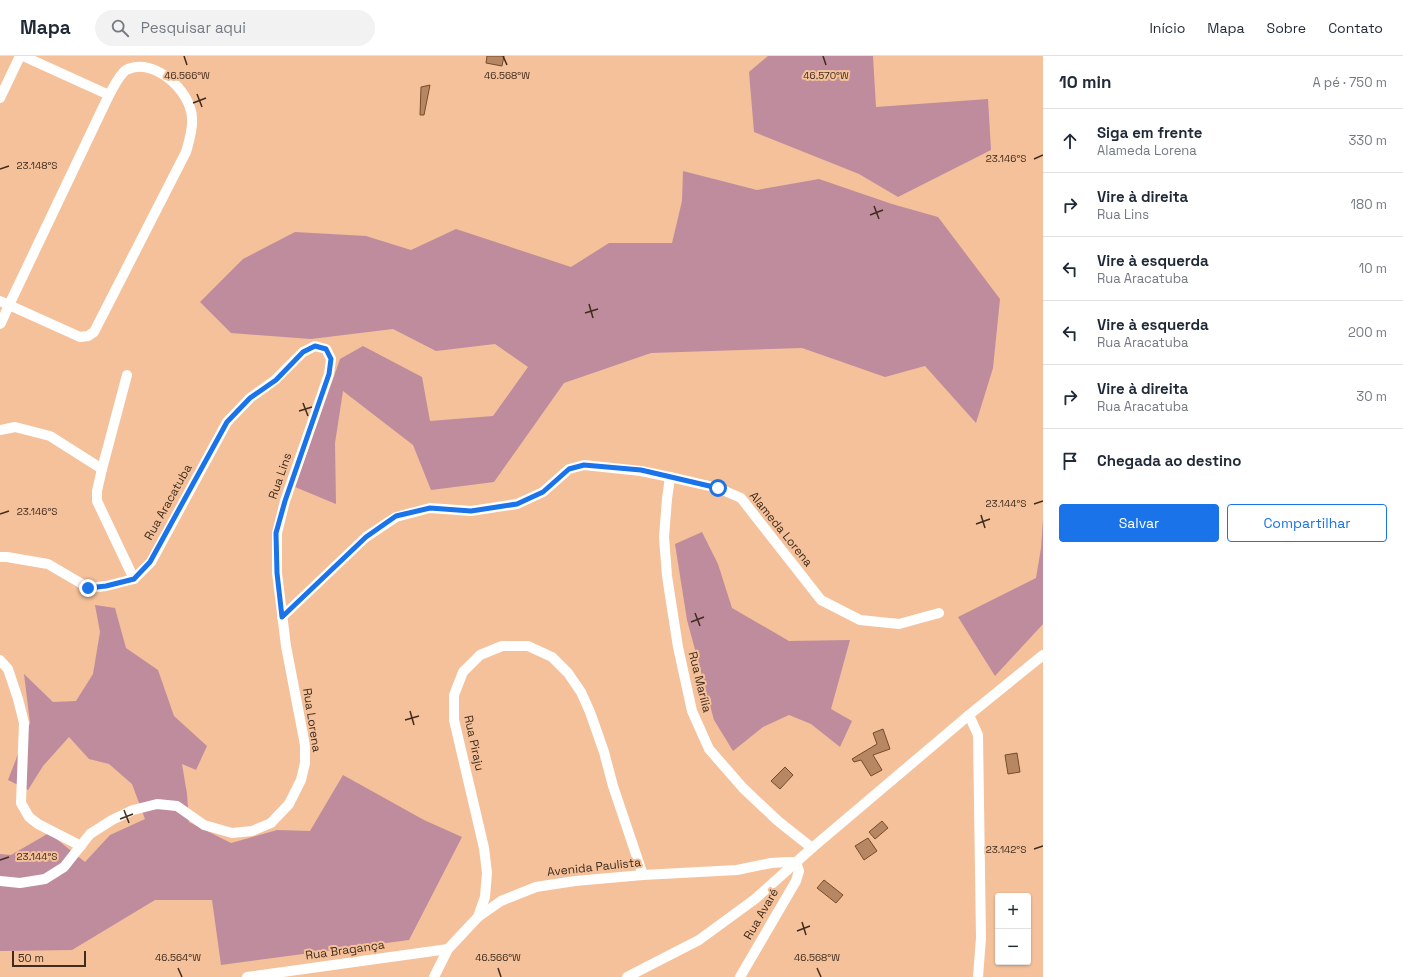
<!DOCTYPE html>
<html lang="pt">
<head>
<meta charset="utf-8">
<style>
  :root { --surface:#fff; --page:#f2f2f3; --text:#1f2937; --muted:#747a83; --line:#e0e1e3; --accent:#1a73e8 }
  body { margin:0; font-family:"Space Grotesk",sans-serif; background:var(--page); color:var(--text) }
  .controls { position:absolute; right:12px; bottom:12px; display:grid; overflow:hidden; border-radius:4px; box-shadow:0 1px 3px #0004 }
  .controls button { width:36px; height:36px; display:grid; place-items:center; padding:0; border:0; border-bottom:1px solid var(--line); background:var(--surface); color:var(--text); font:20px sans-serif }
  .scale { position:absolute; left:12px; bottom:10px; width:74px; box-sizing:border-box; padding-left:4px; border:2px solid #402c1d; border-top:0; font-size:11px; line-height:14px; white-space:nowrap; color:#402c1d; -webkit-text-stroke:3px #f4c19b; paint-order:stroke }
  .stop { position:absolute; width:12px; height:12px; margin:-9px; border:3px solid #1a73e8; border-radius:50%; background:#fff }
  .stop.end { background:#1a73e8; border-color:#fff; box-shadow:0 1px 4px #0008 }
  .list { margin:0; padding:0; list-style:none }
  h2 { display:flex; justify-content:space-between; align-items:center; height:52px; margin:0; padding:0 16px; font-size:17px }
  h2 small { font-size:13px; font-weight:400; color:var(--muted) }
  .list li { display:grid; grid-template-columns:26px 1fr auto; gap:12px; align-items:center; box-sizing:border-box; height:64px; padding:0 16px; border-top:1px solid var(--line) }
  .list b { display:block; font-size:15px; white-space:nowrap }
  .list p { margin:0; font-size:13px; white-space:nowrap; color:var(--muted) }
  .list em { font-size:13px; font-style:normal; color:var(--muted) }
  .actions { display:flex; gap:8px; padding:12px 16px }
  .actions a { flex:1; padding:9px 0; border:1px solid var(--accent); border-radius:4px; text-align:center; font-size:14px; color:var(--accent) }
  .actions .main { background:var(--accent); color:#fff }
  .icon { flex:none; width:22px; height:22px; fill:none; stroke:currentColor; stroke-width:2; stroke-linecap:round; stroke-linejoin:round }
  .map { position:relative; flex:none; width:1043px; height:921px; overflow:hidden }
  header { display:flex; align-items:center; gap:24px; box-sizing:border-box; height:56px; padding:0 20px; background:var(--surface); border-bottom:1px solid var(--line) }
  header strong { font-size:19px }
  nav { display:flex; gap:22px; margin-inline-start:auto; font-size:14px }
  .search { width:280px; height:36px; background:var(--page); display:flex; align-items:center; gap:10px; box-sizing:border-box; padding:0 14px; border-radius:22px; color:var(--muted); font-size:15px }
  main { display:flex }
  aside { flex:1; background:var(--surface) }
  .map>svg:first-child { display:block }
  .green { fill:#be8c9d }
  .building { fill:#b78763; stroke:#774b28 }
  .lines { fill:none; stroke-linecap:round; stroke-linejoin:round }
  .minor { stroke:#fff; stroke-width:10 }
  .route { stroke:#1a73e8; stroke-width:5 }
  .ticks { fill:none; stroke:#402c1d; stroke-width:1.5 }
  .labels { text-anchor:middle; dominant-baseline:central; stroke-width:4; stroke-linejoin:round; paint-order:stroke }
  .street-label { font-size:12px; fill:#402c1d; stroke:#f4c19b }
  .ticks-label { font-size:10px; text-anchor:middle; fill:#402c1d; stroke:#f4c19b; stroke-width:4; stroke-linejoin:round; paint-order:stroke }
</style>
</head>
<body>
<header>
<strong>Mapa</strong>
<div class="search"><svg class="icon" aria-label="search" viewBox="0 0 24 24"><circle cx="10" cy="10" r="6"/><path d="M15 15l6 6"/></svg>Pesquisar aqui</div>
<nav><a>Início</a><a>Mapa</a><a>Sobre</a><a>Contato</a></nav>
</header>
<main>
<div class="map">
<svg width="1043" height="921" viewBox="0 0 1043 921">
  <rect width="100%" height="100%" fill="#f4c19b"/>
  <g class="green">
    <polygon points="768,0 873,0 876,51 988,43 991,94 898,141 859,118 754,76 749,16"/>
    <polygon points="683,115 757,134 819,123 892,148 938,161 1000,243 993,312 976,367 925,310 885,321 802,292 651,297 564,327 494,426 431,434 413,389 343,335 335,387 336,448 295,431 340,303 363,290 422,321 430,365 493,360 528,311 495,288 436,295 393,273 311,283 231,277 200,246 243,203 295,176 366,180 411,194 456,173 571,211 609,187 672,187 682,145"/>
    <polygon points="1043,463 1043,568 995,620 958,561 1036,522 1041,492"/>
    <polygon points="702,476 718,508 732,552 789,585 850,584 831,653 852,665 840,691 811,668 789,659 763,671 733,695 714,664 687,564 675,488"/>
    <polygon points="95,549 115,552 126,592 158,614 174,660 207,690 196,714 182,708 187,738 189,766 231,787 277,774 310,775 343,719 424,764 462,781 409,884 221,909 212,844 155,844 72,894 0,895 0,798 11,799 49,777 85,806 110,779 145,763 132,728 109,708 89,703 69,681 43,710 28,734 8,724 30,667 24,618 53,646 76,645 93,618 100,576"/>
  </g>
  <g class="building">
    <polygon points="487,0 504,0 502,10 486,7"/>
    <polygon points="430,29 424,59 420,59 421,31"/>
    <polygon points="883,673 890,693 873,699 882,714 871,720 861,704 854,706 852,703 877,688 873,677"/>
    <polygon points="1017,697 1020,716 1008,718 1005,699"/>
    <polygon points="785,711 793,719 780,733 771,725"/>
    <polygon points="882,765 888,772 875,783 869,776"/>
    <polygon points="868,782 877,795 864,804 855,790"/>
    <polygon points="824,824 843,839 836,847 817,832"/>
  </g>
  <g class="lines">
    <g class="minor">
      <polyline points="23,0 109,39"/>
      <polyline points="0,42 20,0"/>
      <path d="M0 245 9 249 80 281 88 280 94 276 186 96C189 85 193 74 192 62 191 35 154 0 126 14 118 20 114 31 109 39L9 249 1 267 0 268"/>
      <polyline points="127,319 102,413 97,435 97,445 134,523"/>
      <polyline points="0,374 15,371 50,380 102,413"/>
      <polyline points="670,421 667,443 664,481 667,520 678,591 692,655 709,693 743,732 778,765 812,792"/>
      <polyline points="0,501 7,501 48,508 89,532 106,530 134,523 151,506 227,366 250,342 275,324 303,296 315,290 326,293 331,303 329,318 285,445 277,477 277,517 286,590 305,689 305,707 301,724 289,748 271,767 252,775 232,777 204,769 177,750 157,748 133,754 112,764 90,778 64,811 45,823 20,827 0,825"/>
      <polyline points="282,561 366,481 396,461 430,452 471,455 517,448 543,436 569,413 584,409 641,415 670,421 718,432 741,442 821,544 860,564 899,568 939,557"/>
      <polyline points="0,604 8,613 18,643 24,667 21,747 29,761 38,768 81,790"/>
      <polyline points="969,659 978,679 981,882 978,921"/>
      <polyline points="478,861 485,841 487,817 484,792 454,664 454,639 463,616 480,599 502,590 528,590 552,601 568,617 581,636 590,656 604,696 613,730 643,819"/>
      <polyline points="247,921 448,893"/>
      <polyline points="434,921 448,893 478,861 501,845 536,831 575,825 643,819 737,814 771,807 787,806 796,806"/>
      <polyline points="627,921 699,884 755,843 812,792 969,659 1043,599"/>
      <polyline points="740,921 796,825 799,815 796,806"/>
    </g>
  </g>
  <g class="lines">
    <polyline class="route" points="88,532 106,530 134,523 150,506 227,366 250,342 276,324 303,296 315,290 326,293 331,303 329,318 285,445 276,477 277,517 282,561 366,481 396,460 430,452 471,455 517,448 543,436 569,413 584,409 641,414 718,432"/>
  </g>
  <path class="ticks" d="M184 0 187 9M503 0 507 9M823 0 826 9M197 38 202 51M193 47 206 42M1034 103 1043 99M0 113 9 110M874 150 879 163M870 159 883 154M589 248 593 262M585 257 598 253M303 347 308 360M299 355 312 351M1034 448 1043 445M0 458 9 455M981 459 985 472M976 468 990 463M695 557 700 570M691 566 704 561M410 655 414 669M405 664 419 660M124 754 129 767M120 763 133 758M1034 793 1043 790M0 804 9 801M802 866 806 879M797 875 810 870M178 912 182 921M498 912 501 921M817 912 821 921"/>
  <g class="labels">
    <g class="street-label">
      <text transform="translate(280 420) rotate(-71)">Rua Lins</text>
      <text transform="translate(168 446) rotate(-61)">Rua Aracatuba</text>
      <text transform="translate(781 473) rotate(51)">Alameda Lorena</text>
      <text transform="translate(700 626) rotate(76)">Rua Marília</text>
      <text transform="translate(312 664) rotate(81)">Rua Lorena</text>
      <text transform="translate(474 687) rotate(78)">Rua Piraju</text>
      <text transform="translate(594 811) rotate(-6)">Avenida Paulista</text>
      <text transform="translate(761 858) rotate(-60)">Rua Avaré</text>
      <text transform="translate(345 894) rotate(-8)">Rua Bragança</text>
    </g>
  </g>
  <g class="ticks-label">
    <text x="187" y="23">46.566°W</text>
    <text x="507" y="23">46.568°W</text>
    <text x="826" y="23">46.570°W</text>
    <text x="1006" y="106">23.146°S</text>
    <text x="37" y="113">23.148°S</text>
    <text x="1006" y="451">23.144°S</text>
    <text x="37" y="459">23.146°S</text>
    <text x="1006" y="797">23.142°S</text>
    <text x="37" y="804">23.144°S</text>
    <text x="178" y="905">46.564°W</text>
    <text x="498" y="905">46.566°W</text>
    <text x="817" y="905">46.568°W</text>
  </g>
</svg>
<div class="controls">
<button>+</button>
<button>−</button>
</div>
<div class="scale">50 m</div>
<div class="stop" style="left:718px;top:432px"></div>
<div class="stop end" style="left:88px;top:532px"></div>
</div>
<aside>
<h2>10 min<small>A pé · 750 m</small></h2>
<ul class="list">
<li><svg class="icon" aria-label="ahead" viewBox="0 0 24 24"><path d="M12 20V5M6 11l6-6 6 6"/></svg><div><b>Siga em frente</b><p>Alameda Lorena</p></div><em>330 m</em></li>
<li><svg class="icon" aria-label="right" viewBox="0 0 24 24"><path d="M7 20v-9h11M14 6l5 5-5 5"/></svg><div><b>Vire à direita</b><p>Rua Lins</p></div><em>180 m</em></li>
<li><svg class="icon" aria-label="left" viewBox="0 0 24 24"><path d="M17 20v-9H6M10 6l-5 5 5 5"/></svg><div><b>Vire à esquerda</b><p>Rua Aracatuba</p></div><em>10 m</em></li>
<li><svg class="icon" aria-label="left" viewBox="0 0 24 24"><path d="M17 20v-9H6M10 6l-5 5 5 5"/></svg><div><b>Vire à esquerda</b><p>Rua Aracatuba</p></div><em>200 m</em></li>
<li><svg class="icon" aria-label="right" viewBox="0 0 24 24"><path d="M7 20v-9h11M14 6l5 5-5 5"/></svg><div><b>Vire à direita</b><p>Rua Aracatuba</p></div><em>30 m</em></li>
<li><svg class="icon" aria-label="arrive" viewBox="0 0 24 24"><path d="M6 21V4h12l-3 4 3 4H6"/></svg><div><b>Chegada ao destino</b></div></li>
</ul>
<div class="actions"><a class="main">Salvar</a><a>Compartilhar</a></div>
</aside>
</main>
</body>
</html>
